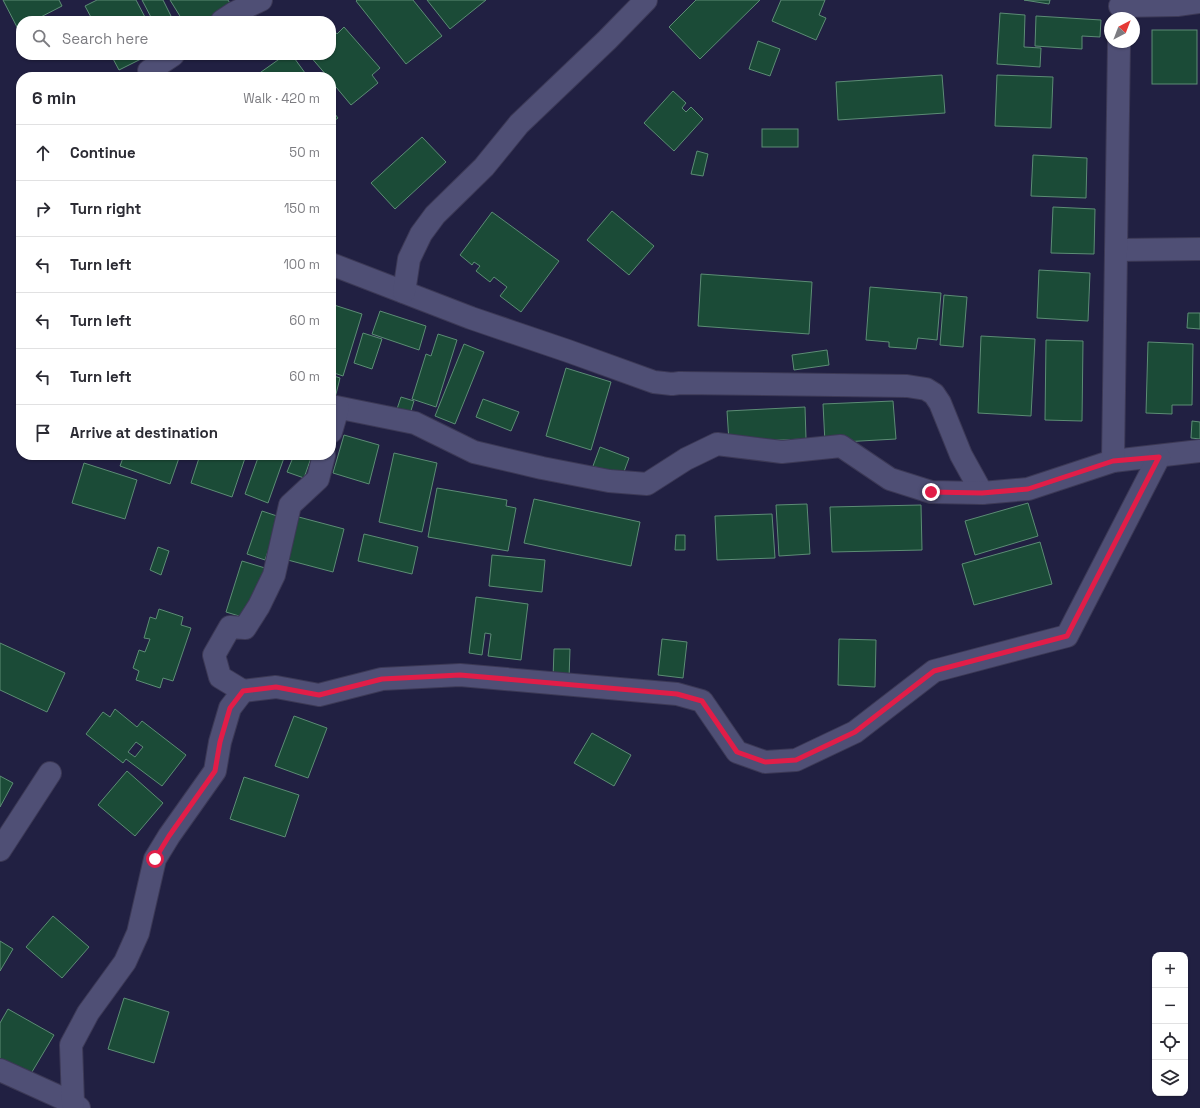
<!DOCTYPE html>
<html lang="en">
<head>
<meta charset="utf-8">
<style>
  :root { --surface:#fff; --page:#f2f2f3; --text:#2b2b33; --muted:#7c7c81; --line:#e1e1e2 }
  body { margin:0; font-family:"Space Grotesk",sans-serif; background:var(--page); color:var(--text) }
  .controls { position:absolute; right:12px; bottom:12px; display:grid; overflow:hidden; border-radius:8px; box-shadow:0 1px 3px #0004 }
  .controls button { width:36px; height:36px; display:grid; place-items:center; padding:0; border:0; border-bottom:1px solid var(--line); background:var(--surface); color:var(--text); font:20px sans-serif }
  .compass { position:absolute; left:1104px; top:12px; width:36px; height:36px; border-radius:50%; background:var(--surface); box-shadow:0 1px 3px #0004; rotate:42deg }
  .stop { position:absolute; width:12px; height:12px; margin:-9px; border:3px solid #e11d48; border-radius:50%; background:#fff }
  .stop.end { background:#e11d48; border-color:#fff; box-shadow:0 1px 4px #0008 }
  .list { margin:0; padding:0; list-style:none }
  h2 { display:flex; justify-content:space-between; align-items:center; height:52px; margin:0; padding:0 16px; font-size:17px }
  h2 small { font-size:13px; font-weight:400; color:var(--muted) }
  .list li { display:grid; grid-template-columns:26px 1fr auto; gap:12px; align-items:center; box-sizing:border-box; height:56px; padding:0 16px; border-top:1px solid var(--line) }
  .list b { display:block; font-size:15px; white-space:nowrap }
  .list em { font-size:13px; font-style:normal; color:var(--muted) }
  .icon { flex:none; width:22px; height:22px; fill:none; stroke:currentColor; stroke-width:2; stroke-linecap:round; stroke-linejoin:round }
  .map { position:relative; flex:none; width:1200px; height:1108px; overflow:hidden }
  .search { position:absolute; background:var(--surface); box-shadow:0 1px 3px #0004; left:16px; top:16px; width:320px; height:44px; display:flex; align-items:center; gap:10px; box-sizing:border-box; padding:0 14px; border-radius:16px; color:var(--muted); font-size:15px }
  .panel { position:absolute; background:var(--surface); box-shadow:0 1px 3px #0004; left:16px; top:72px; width:320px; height:388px; border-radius:16px }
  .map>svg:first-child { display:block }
  .building { fill:#1b4b37; stroke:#5c8c75; fill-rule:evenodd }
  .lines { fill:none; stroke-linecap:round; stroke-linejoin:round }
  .minor-casing { stroke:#3c3956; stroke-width:24 }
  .minor { stroke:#4f4f75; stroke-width:22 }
  .route { stroke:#e11d48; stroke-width:5 }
</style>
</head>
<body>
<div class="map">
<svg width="1200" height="1108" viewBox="0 0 1200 1108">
  <rect width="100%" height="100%" fill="#212042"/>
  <g class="building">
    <polygon points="3,0 59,0 62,6 33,21 21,21 21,27 18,29"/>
    <polygon points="97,0 136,0 147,21 93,21 85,6"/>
    <polygon points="142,0 163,0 171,16 162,21 153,21"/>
    <polygon points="170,0 228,0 233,8 211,21 183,21"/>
    <polygon points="357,0 413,0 442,36 406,64 356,1"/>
    <polygon points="427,0 486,0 450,29"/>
    <polygon points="696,0 760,0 700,59 669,27"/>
    <polygon points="781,0 825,0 819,15 826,18 816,40 772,21"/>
    <polygon points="1024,0 1050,0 1049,4"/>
    <polygon points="1000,13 1025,15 1024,47 1041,48 1040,67 997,64"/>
    <polygon points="1036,16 1101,20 1100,37 1082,36 1082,49 1035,46"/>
    <polygon points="331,27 337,34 344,27 380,68 372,75 378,83 351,105 331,81 331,77 328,77 309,55 331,55"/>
    <rect x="1152" y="30" width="45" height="54"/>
    <polygon points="758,41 780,49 770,76 749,69"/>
    <polygon points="111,55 149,55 119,70"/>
    <polygon points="285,55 292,55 308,77 254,77"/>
    <polygon points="942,75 945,113 838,120 836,82"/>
    <polygon points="997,75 1053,77 1051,128 995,126"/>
    <polygon points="673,91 686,103 682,108 686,112 691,107 703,119 674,151 644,123"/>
    <polygon points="331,109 338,118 331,123"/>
    <rect x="762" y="129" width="36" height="18"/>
    <polygon points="422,137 446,162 395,209 371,183"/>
    <polygon points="697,151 708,154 703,176 691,174"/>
    <polygon points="1033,155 1087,158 1086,198 1031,196"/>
    <polygon points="1053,207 1095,209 1094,254 1051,253"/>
    <polygon points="612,211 654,246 629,275 587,240"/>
    <polygon points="492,212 559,261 521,312 500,296 507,287 494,277 490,282 476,271 480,266 474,262 472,265 460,255"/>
    <polygon points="1039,270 1090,273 1088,321 1037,318"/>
    <polygon points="701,274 812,282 809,334 698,326"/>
    <polygon points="870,287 941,293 937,340 918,338 916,349 889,347 889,342 866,340"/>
    <polygon points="944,295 967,297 963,347 940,345"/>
    <polygon points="331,304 362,314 343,376 331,372"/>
    <polygon points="380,311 426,326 419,350 372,334"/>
    <polygon points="1188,313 1200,313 1200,329 1187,328"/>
    <polygon points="363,333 382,339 372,369 354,363"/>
    <polygon points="438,334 457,340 436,407 412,399 426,354 431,356"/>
    <polygon points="981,336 1035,339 1031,416 978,413"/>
    <polygon points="1046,340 1083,341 1082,421 1045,420"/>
    <polygon points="1148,342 1193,344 1192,405 1172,405 1172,414 1146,413"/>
    <polygon points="464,344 484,352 455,424 435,416"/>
    <polygon points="827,350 829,365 794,370 792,355"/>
    <polygon points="566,368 611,382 591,450 546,436"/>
    <polygon points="331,375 340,378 335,398 331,397"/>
    <polygon points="401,397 414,401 409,417 396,412"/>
    <polygon points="483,399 519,412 511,431 476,417"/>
    <polygon points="893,401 896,439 825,443 823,404"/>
    <polygon points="805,407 806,439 729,442 727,411"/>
    <polygon points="1192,421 1200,422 1200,439 1191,438"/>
    <polygon points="344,435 379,445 369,484 333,473"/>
    <polygon points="600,447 629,458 622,477 593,466"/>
    <polygon points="394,453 437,463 422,532 379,522"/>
    <polygon points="124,455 180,455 170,484 120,466"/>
    <polygon points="200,455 246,455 232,497 191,483"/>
    <polygon points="259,455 285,455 268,503 245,494"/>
    <polygon points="294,455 312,455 304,478 287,472"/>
    <polygon points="84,463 137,480 125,519 72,503"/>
    <polygon points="437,488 507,500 506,506 516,508 508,551 428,537"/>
    <polygon points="534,499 640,522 631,566 524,543"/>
    <polygon points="1028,503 1038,536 975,555 965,521"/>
    <polygon points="807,504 810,554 779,556 776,505"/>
    <polygon points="921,505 922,550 832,552 830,507"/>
    <polygon points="262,511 280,517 265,560 247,554"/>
    <polygon points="772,514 775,558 717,560 715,516"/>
    <polygon points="295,516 344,529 333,572 284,559"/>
    <polygon points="364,534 418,547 412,574 358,561"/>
    <polygon points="676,535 685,535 685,550 675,550"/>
    <polygon points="1040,542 1052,584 974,605 962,564"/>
    <polygon points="158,547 169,551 161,575 150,570"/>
    <polygon points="492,555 545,560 542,592 489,586"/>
    <polygon points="242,561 265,568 249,619 226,612"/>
    <polygon points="476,597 528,604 521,660 488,656 491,634 485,633 482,655 469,653"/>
    <polygon points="159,609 183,617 181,625 191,628 173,681 163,678 160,688 136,680 139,671 133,668 139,650 145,652 150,639 144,638 150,617 156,619"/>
    <polygon points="662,639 687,642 683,678 658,675"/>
    <polygon points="839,639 876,640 875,687 838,685"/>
    <polygon points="0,643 65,673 47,712 0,690"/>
    <polygon points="554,649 570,649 569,679 553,679"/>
    <path d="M115 709 137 727 142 721 186 755 162 786 126 759 123 763 86 734 103 712 110 717ZM136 742 143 747 135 757 128 752Z"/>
    <polygon points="294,716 327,728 308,778 275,766"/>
    <polygon points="592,733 631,755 614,786 574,763"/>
    <polygon points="127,771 163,803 135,836 98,805"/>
    <polygon points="0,776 13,783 0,807"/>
    <polygon points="244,777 299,795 285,837 230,819"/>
    <polygon points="53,916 89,947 62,978 26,947"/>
    <polygon points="0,941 13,949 0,971"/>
    <polygon points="124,998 169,1012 154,1063 108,1049"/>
    <polygon points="8,1009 54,1035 26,1082 0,1067 0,1023"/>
  </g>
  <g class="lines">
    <defs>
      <g id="minor">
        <polyline points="1120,6 1177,5 1200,2"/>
        <polyline points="222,21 234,13 261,0"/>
        <polyline points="150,77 149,71 173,55"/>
        <polyline points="1117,250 1200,249"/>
        <polyline points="331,264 471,318 568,351 654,382 672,384 680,383 907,386 926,389 934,394 940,403 961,455 982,493"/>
        <polyline points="404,292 409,259 421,234 435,215 484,167 519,124 607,40 646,0"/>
        <polyline points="331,406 415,423 474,452 542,468 609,481 647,484 686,459 717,444 782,452 841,446 890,479 931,492 982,493 1028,489 1113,461 1200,451"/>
        <polyline points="331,432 338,408"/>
        <polyline points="1113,461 1119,42"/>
        <polyline points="243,691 276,687 319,695 382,679 460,675 677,694 702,701 737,752 765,762 796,760 855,732 934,671 1067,636 1159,457"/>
        <polyline points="0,850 50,773"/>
        <polyline points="0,1070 73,1103 79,1108"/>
        <polyline points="73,1103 71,1045 88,1013 125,962 138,933 155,859 169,836 215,771 220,742 230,708 243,691 220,677 214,655 230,627 245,628 259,606 274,575 290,505 318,479 324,455"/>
      </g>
    </defs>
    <use href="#minor" class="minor-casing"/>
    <use href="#minor" class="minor"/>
  </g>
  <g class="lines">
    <polyline class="route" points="155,859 169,836 215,771 220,742 230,708 243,691 276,687 319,695 382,679 460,675 677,694 702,701 737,752 765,762 796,760 855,732 934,671 1067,636 1159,457 1113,461 1028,489 982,493 931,492"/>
  </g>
</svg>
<div class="controls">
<button>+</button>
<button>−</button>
<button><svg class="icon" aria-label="locate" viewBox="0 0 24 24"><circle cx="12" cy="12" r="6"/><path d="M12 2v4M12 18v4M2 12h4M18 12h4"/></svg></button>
<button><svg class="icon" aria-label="layers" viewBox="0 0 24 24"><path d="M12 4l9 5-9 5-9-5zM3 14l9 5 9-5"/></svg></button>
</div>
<svg class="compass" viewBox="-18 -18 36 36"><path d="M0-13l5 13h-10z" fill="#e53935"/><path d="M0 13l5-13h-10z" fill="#7c7c81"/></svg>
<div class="stop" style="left:155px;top:859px"></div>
<div class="stop end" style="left:931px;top:492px"></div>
<div class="search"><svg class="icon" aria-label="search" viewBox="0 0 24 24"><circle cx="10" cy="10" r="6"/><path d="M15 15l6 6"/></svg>Search here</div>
<section class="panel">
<h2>6 min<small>Walk · 420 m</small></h2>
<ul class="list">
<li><svg class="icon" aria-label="ahead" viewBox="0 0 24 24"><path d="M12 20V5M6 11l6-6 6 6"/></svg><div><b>Continue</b></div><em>50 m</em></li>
<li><svg class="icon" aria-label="right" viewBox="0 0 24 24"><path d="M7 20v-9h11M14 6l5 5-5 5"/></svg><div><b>Turn right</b></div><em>150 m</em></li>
<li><svg class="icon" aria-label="left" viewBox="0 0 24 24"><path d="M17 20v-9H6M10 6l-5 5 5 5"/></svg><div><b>Turn left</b></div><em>100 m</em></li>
<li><svg class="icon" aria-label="left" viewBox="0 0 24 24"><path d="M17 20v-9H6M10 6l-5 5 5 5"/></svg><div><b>Turn left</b></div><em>60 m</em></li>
<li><svg class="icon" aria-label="left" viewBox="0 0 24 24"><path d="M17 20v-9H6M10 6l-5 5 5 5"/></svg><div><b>Turn left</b></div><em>60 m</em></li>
<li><svg class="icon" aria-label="arrive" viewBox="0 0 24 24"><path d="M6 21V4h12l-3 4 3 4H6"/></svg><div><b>Arrive at destination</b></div></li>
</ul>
</section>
</div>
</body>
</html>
